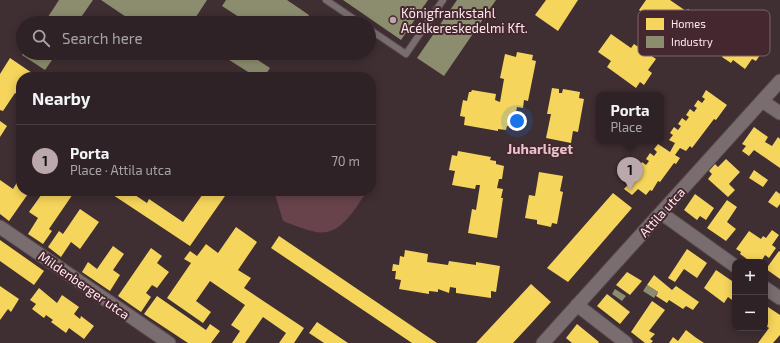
<!DOCTYPE html>
<html lang="en">
<head>
<meta charset="utf-8">
<style>
  :root { --surface:#2f2226; --page:#372a2e; --text:#f1f3f6; --muted:#a7a4a7; --line:#4a3f43; --accent:#bba8ac }
  body { margin:0; font-family:"Exo 2",sans-serif; background:var(--page); color:var(--text) }
  .controls { position:absolute; right:12px; bottom:12px; display:grid; overflow:hidden; border-radius:8px; box-shadow:0 2px 10px #0003 }
  .controls button { width:36px; height:36px; display:grid; place-items:center; padding:0; border:0; border-bottom:1px solid var(--line); background:var(--surface); color:var(--text); font:20px sans-serif }
  .you { position:absolute; left:517px; top:121px; width:14px; height:14px; margin:-10px; border:3px solid #fff; border-radius:50%; background:#1a73e8; box-shadow:0 0 0 6px #1a73e833 }
  .badge { display:grid; place-items:center; width:26px; height:26px; border-radius:50%; background:var(--accent); color:#111; font-size:13px; font-weight:700 }
  .pin { position:absolute; translate:-50% -33px; filter:drop-shadow(0 1px 2px #0008) }
  .pin::after { content:''; position:absolute; top:21px; width:14px; height:12px; background:inherit; clip-path:polygon(0 0,100% 0,50% 100%) }
  .popup { position:absolute; left:596px; top:92px; width:68px; height:52px; box-sizing:border-box; display:grid; place-content:center; border-radius:8px; background:var(--surface); filter:drop-shadow(0 1px 3px #0005); font-size:13px; white-space:nowrap; color:var(--muted) }
  .popup b { font-size:15px; color:var(--text) }
  .popup::after { content:''; position:absolute; left:50%; top:100%; margin-left:-8px; border:8px solid transparent; border-top-color:var(--surface) }
  .list { margin:0; padding:0; list-style:none }
  h2 { display:flex; justify-content:space-between; align-items:center; height:52px; margin:0; padding:0 16px; font-size:17px }
  h2 small { font-size:13px; font-weight:400; color:var(--muted) }
  .list li { display:grid; grid-template-columns:26px 1fr auto; gap:12px; align-items:center; box-sizing:border-box; height:72px; padding:0 16px; border-top:1px solid var(--line) }
  .list b { display:block; font-size:15px; white-space:nowrap }
  .list p { margin:0; font-size:13px; white-space:nowrap; color:var(--muted) }
  .list em { font-size:13px; font-style:normal; color:var(--muted) }
  .icon { flex:none; width:22px; height:22px; fill:none; stroke:currentColor; stroke-width:2; stroke-linecap:round; stroke-linejoin:round }
  .map { position:relative; flex:none; width:780px; height:343px; overflow:hidden }
  .search { position:absolute; background:var(--surface); box-shadow:0 2px 10px #0003; left:16px; top:16px; width:360px; height:44px; display:flex; align-items:center; gap:10px; box-sizing:border-box; padding:0 14px; border-radius:22px; color:var(--muted); font-size:15px }
  .panel { position:absolute; background:var(--surface); box-shadow:0 2px 10px #0003; left:16px; top:72px; width:360px; height:124px; border-radius:16px }
  .map>svg:first-child { display:block }
  .green { fill:#68434b }
  .homes { fill:#f6d55c }
  .industry { fill:#8c8c6e }
  .lines { fill:none; stroke-linecap:round; stroke-linejoin:round }
  .service-casing { stroke:#584a4d; stroke-width:8 }
  .minor-casing { stroke:#584a4d; stroke-width:15 }
  .service { stroke:#7a6d6f; stroke-width:6 }
  .minor { stroke:#7a6d6f; stroke-width:13 }
  .poi-dot { fill:#bba8ac; stroke:#45282f; stroke-width:1.5 }
  .labels { text-anchor:middle; dominant-baseline:central; stroke-width:4; stroke-linejoin:round; paint-order:stroke }
  .poi-label { font-size:13px; fill:#feeaed; stroke:#45282f; text-anchor:start }
  .street-label { font-size:13px; fill:#feeaed; stroke:#45282f }
  .neighbourhood-label { font-size:14px; font-weight:bold; fill:#eac4cc; stroke:#45282f }
  .key { fill:#45282f; stroke:#7c6268; stroke-width:1 }
  .key-label { font-size:11px; fill:#feeaed }
</style>
</head>
<body>
<div class="map">
<svg width="780" height="343" viewBox="0 0 780 343">
  <rect width="100%" height="100%" fill="#3f2e32"/>
  <path class="green" d="M274 191H367C356 207 341 237 316 232 305 230 294 225 283 221Z"/>
  <g class="homes">
    <polygon points="546,0 578,0 558,31 535,15"/>
    <polygon points="646,0 670,0 686,11 688,9 709,23 710,21 723,30 725,27 747,41 749,39 764,49 756,61 752,59 745,69 733,60 731,63 722,57 724,54 717,50 719,47 715,45 710,52 677,30 674,34 639,10"/>
    <polygon points="611,34 631,48 634,44 656,59 648,70 652,73 644,85 640,82 636,88 607,67 611,61 598,52"/>
    <polygon points="517,52 533,55 532,60 536,61 528,101 524,100 523,108 517,107 513,127 507,126 506,130 498,129 498,131 464,125 465,117 460,116 463,100 467,101 469,92 471,92 472,90 496,94 495,100 500,102 504,79 500,78 505,54 516,57"/>
    <polygon points="10,58 38,77 21,77 21,97 15,93 3,111 0,110 0,74"/>
    <polygon points="552,88 559,89 559,93 562,93 563,89 580,92 579,98 584,99 578,132 573,131 571,143 546,138 551,114 547,114"/>
    <polygon points="706,90 727,105 716,120 714,119 692,148 690,146 686,151 680,148 675,155 680,158 676,164 674,163 660,182 658,181 652,191 650,190 646,195 638,189 632,195 624,189 633,179 630,177 634,171 638,174 641,170 638,168 642,162 646,165 649,161 646,159 650,153 654,156 657,152 654,149 658,144 670,152 675,143 669,140 673,135 670,133 674,127 678,130 681,126 678,124 682,118 686,121 689,117 686,115 690,109 694,112 697,108 694,106 698,100 702,103 705,99 702,97"/>
    <polygon points="0,121 7,126 0,137"/>
    <polygon points="754,127 768,137 765,142 772,146 778,137 780,139 780,168 754,150 749,156 742,151 746,146 742,144"/>
    <polygon points="458,151 491,157 490,160 496,161 496,164 504,166 502,179 499,179 497,188 503,189 501,198 503,198 497,238 468,233 472,209 476,210 480,185 476,185 475,189 452,185 455,171 449,170 452,155 457,156"/>
    <polygon points="726,159 740,172 729,184 735,190 728,197 708,179 712,174 709,171 715,164 718,167"/>
    <polygon points="754,170 768,180 763,187 749,178"/>
    <polygon points="539,172 563,176 560,191 563,192 557,224 552,223 551,227 537,224 537,220 525,218 529,195 535,196"/>
    <polygon points="21,176 21,191 30,191 9,221 0,214 0,180 13,189"/>
    <polygon points="44,191 51,191 55,194 57,191 75,191 49,229 52,231 43,244 28,234 38,218 29,212"/>
    <polygon points="107,191 129,191 147,203 149,199 183,222 205,191 217,191 225,196 190,246"/>
    <polygon points="776,191 780,194 780,204 777,208 768,202"/>
    <polygon points="613,193 632,208 568,282 547,268"/>
    <polygon points="695,194 714,208 706,220 700,216 697,220 684,210"/>
    <polygon points="727,200 737,207 727,222 736,229 726,241 707,228"/>
    <polygon points="80,209 99,222 80,249 71,242 61,257 48,247 59,231 63,234"/>
    <polygon points="236,227 257,242 238,270 251,278 244,288 304,328 294,343 279,343 286,333 263,317 245,343 232,343 240,331 231,325 245,305 210,281 196,301 211,312 203,323 167,298 191,263 184,259 190,251 197,256 206,244 218,253"/>
    <polygon points="772,230 779,235 772,245 776,248 769,258 765,255 761,262 754,259 751,262 740,254 741,252 736,249 749,231 761,239 763,236 766,238"/>
    <polygon points="279,236 437,343 412,343 271,248"/>
    <polygon points="0,240 44,271 34,285 0,261"/>
    <polygon points="113,246 124,254 113,270 120,275 110,291 82,272 88,262 97,269"/>
    <polygon points="151,248 162,256 157,263 169,272 157,288 152,285 146,293 151,297 141,312 118,296"/>
    <polygon points="687,249 707,263 697,278 684,269 675,282 668,278"/>
    <polygon points="405,250 428,254 427,262 448,265 449,261 476,265 476,262 500,266 496,292 491,291 491,298 456,293 456,288 450,287 449,293 438,289 438,292 429,291 429,294 399,289 401,280 395,279 396,271 392,271 393,264 399,265 400,256 404,257"/>
    <polygon points="779,251 780,252 780,279 766,269"/>
    <polygon points="716,270 735,283 735,302 728,297 724,303 704,288"/>
    <polygon points="627,272 642,281 630,295 616,285"/>
    <polygon points="654,275 672,290 676,286 699,302 693,310 686,306 683,309 669,300 667,303 656,296 658,292 647,285"/>
    <polygon points="531,284 551,302 513,343 476,343"/>
    <polygon points="0,286 19,299 11,312 8,309 0,320"/>
    <polygon points="39,288 57,303 62,295 79,307 74,314 80,319 81,316 94,326 84,339 69,328 66,333 51,322 53,320 46,315 44,318 32,309 36,304 30,300"/>
    <polygon points="607,294 630,312 620,324 597,306"/>
    <polygon points="157,296 206,330 210,324 220,331 211,343 188,343 144,314"/>
    <polygon points="652,301 665,310 649,331 655,334 650,339 653,341 651,343 645,343 631,332"/>
    <polygon points="765,305 780,315 780,335 773,343 758,343 769,328 765,325"/>
    <polygon points="317,322 348,343 324,343 309,333"/>
    <polygon points="577,324 599,342 598,343 572,343 566,338"/>
    <polygon points="686,330 695,337 704,343 669,343 673,337 678,341"/>
  </g>
  <g class="industry">
    <polygon points="59,0 93,0 77,23 44,23"/>
    <polygon points="101,0 207,0 192,23 135,23"/>
    <polygon points="226,0 287,0 309,15 304,23 235,23 239,17 222,6"/>
    <polygon points="343,0 428,0 401,40"/>
    <polygon points="457,0 496,0 444,76 417,58"/>
    <polygon points="23,53 57,53 45,70 22,55"/>
    <polygon points="229,53 247,53 270,68 264,77 256,77 226,58"/>
    <polygon points="647,285 658,292 654,298 643,291"/>
    <polygon points="615,289 626,296 622,301 612,294"/>
  </g>
  <g class="lines">
    <defs>
      <g id="service">
        <polyline points="326,0 360,23"/>
        <polyline points="369,29 406,54 443,0"/>
      </g>
      <g id="minor">
        <polyline points="762,101 780,113"/>
        <polyline points="661,213 735,266"/>
        <polyline points="0,227 169,343"/>
        <polyline points="765,288 780,298"/>
        <polyline points="577,305 626,343"/>
        <polyline points="543,343 780,81"/>
      </g>
    </defs>
    <use href="#service" class="service-casing"/>
    <use href="#minor" class="minor-casing"/>
    <use href="#service" class="service"/>
    <use href="#minor" class="minor"/>
  </g>
  <circle class="poi-dot" cx="393" cy="20" r="4"/>
  <g class="labels">
    <g class="poi-label">
      <text x="401" y="13">Königfrankstahl<tspan x="401" dy="15">Acélkereskedelmi Kft.</tspan></text>
    </g>
    <g class="street-label">
      <text transform="translate(662 212) rotate(-48)">Attila utca</text>
      <text transform="translate(84 285) rotate(35)">Mildenberger utca</text>
    </g>
    <g class="neighbourhood-label">
      <text x="540" y="148">Juharliget</text>
    </g>
  </g>
  <rect x="638" y="10" width="132" height="46" rx="6" class="key"/>
  <rect x="646" y="18" width="18" height="12" fill="#f6d55c"/>
  <rect x="646" y="36" width="18" height="12" fill="#8c8c6e"/>
  <g class="key-label">
    <text x="671" y="28">Homes</text>
    <text x="671" y="46">Industry</text>
  </g>
</svg>
<div class="controls">
<button>+</button>
<button>−</button>
</div>
<div class="you"></div>
<div class="pin badge" style="left:630px;top:190px">1</div>
<div class="popup"><b>Porta</b>Place</div>
<div class="search"><svg class="icon" aria-label="search" viewBox="0 0 24 24"><circle cx="10" cy="10" r="6"/><path d="M15 15l6 6"/></svg>Search here</div>
<section class="panel">
<h2>Nearby<small></small></h2>
<ul class="list">
<li><span class="badge">1</span><div><b>Porta</b><p>Place · Attila utca</p></div><em>70 m</em></li>
</ul>
</section>
</div>
</body>
</html>
